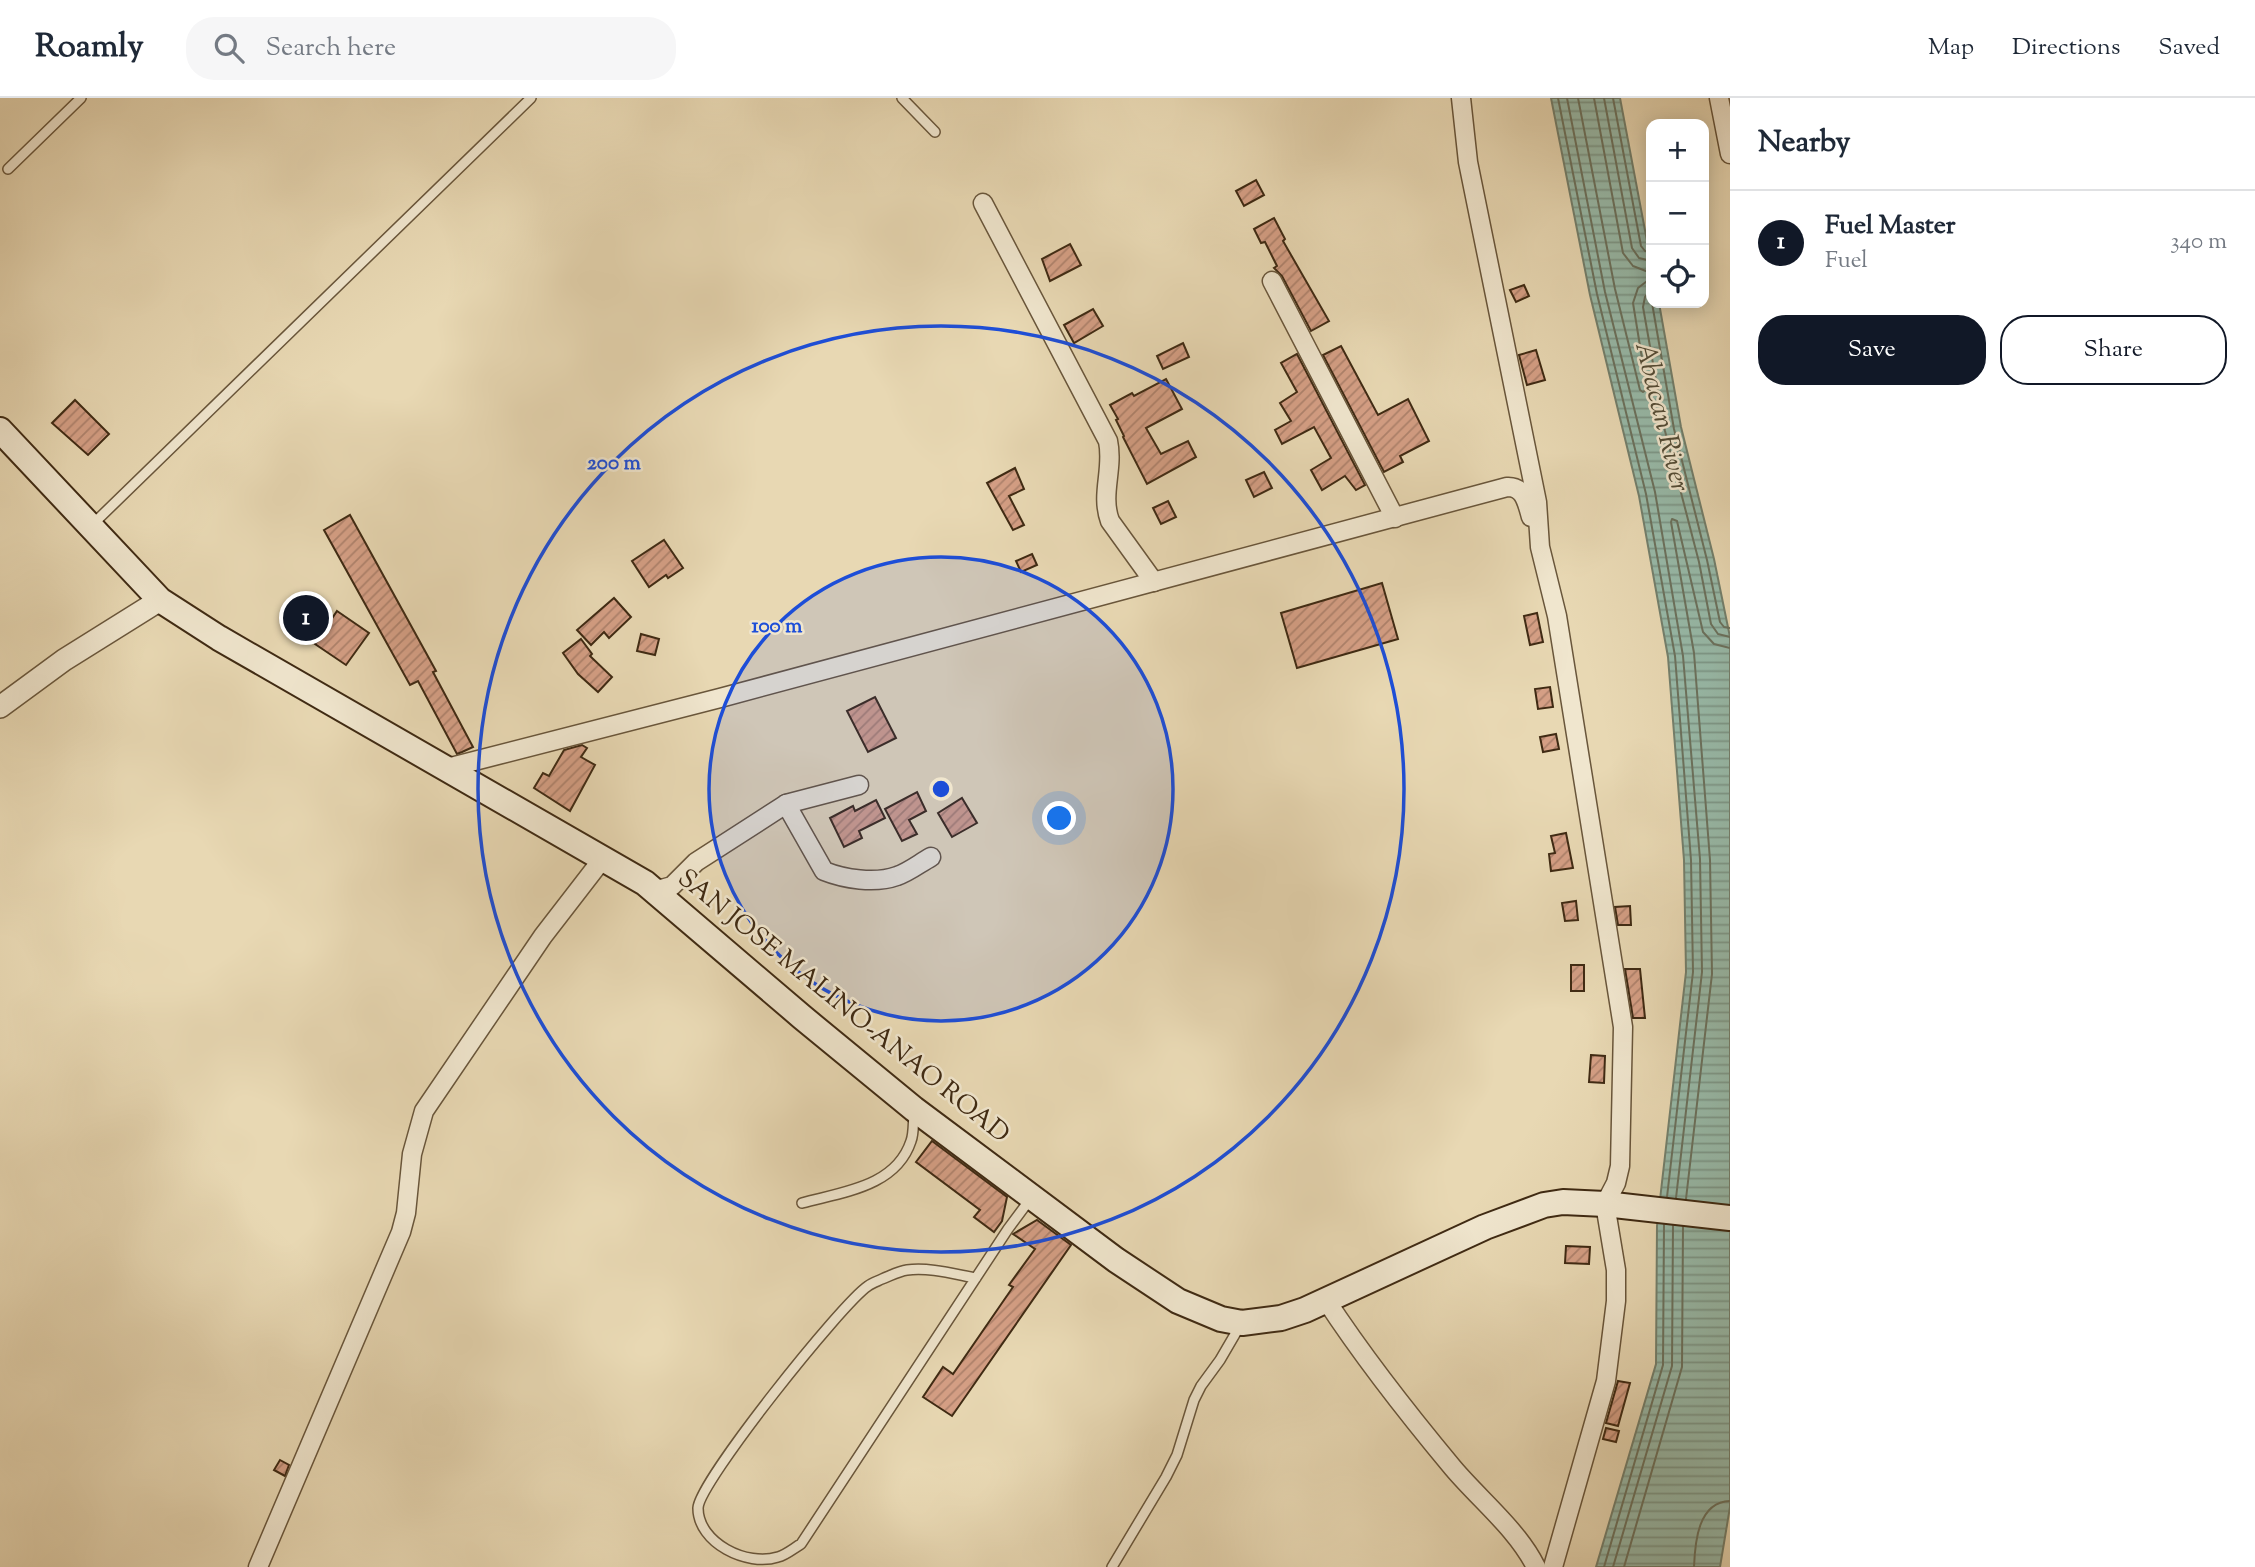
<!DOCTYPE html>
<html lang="en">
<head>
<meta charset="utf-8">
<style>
  :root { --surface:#fff; --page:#f6f6f7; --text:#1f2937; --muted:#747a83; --line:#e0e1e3; --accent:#111827 }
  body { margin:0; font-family:"Sorts Mill Goudy",serif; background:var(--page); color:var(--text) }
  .controls { position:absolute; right:21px; top:21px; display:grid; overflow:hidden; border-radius:14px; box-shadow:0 4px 18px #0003 }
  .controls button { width:63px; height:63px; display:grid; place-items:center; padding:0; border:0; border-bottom:2px solid var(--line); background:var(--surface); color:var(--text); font:35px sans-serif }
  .you { position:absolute; left:1060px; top:721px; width:24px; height:24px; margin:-18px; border:5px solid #fff; border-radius:50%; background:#1a73e8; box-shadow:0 0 0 10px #1a73e833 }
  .badge { display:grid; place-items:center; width:46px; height:46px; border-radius:50%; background:var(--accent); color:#fff; font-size:23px; font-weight:700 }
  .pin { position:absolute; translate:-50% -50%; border:4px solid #fff; box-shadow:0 2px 7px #0006 }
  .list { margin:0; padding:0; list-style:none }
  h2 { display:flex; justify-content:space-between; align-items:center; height:91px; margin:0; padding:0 28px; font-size:30px }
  h2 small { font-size:23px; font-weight:400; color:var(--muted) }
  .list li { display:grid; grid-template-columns:46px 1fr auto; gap:21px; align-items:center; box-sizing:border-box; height:105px; padding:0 28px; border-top:2px solid var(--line) }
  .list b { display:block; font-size:26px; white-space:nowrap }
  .list p { margin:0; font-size:23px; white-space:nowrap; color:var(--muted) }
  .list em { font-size:23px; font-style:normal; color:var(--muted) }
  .actions { display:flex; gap:14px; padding:21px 28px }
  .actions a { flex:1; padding:16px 0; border:2px solid var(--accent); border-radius:28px; text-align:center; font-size:24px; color:var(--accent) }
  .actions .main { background:var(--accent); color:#fff }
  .icon { flex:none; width:38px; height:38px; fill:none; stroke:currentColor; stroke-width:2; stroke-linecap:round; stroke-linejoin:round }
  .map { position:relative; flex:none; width:1730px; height:1469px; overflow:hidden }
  header { display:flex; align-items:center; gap:42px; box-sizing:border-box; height:98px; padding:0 35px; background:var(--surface); border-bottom:2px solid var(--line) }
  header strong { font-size:33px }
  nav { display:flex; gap:38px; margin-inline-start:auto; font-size:24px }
  .search { width:490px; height:63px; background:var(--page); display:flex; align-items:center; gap:18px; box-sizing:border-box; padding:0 24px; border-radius:28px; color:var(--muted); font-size:26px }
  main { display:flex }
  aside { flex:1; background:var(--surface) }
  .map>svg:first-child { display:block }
  .water { fill:url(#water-rules); stroke:#74806d; stroke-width:2 }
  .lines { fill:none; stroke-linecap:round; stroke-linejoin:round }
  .shore { stroke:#6c725e; stroke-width:2 }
  .building { fill:url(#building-hatch); stroke:#3f2a13; stroke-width:2 }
  .service-casing { stroke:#69563b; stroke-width:12 }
  .minor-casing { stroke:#69563b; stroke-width:21 }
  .tertiary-casing { stroke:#69563b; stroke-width:24 }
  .secondary-casing { stroke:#3f2a13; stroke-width:28 }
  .service { stroke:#f0e6ce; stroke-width:9 }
  .minor { stroke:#f0e6ce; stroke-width:18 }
  .tertiary { stroke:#f0e6ce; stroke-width:21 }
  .secondary { stroke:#f0e6ce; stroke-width:24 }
  .ring { fill:none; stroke:#1d4ed8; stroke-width:3.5 }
  .labels { text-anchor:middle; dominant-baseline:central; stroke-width:5; stroke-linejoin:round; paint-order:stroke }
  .street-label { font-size:26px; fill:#3f2a13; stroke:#f0e6ce }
  .water-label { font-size:28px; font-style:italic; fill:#554e38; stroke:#f0e6ce }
  .centre { fill:#1d4ed8; stroke:#f0e6ce; stroke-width:3.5 }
  .ring-label { font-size:21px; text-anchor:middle; font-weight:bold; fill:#1d4ed8; stroke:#f0e6ce; stroke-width:5; stroke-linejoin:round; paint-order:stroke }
</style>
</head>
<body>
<header>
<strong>Roamly</strong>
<div class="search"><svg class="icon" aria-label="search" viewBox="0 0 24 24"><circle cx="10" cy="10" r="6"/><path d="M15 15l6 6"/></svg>Search here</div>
<nav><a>Map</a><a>Directions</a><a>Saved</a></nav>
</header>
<main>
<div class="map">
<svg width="1730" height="1469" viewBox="0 0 1730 1469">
  <defs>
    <pattern id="water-rules" width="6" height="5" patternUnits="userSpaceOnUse" patternTransform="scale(1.75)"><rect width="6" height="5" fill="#98baa9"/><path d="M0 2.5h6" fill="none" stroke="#7d9788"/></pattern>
    <pattern id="building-hatch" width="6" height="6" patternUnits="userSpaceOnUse" patternTransform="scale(1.75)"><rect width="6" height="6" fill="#d59f85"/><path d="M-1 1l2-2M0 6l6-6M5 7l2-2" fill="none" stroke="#ae826c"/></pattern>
  </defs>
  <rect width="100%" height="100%" fill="#e8d8b3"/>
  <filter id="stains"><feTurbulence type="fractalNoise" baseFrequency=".00286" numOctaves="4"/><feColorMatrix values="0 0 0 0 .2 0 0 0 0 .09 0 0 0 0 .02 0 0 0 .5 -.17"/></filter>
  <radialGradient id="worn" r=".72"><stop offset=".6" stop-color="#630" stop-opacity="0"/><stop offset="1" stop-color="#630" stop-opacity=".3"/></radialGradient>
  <polygon class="water" points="1551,0 1620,0 1651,164 1651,205 1659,205 1681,329 1714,461 1730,539 1730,1409 1720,1469 1596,1469 1656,1266 1657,1128 1686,874 1684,762 1668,559 1639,398 1590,197"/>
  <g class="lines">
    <g class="shore">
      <polyline points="1558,0 1597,196 1646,396 1675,558 1691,762 1693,874 1667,1099"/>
      <polyline points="1567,0 1605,194 1655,394 1683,558 1700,761 1702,874 1676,1100"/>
      <polyline points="1578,0 1615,191 1640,292 1643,294 1647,291 1633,205 1638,190 1651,180"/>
      <polyline points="1594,0 1623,155 1633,168 1651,175"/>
      <polyline points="1604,0 1632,150 1639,160 1651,163"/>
      <polyline points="1613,0 1641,148 1645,153 1651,154"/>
      <polyline points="1651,192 1645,199 1643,209 1665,333 1699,464 1711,526 1718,536 1730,539"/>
      <polyline points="1652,205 1674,331 1707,462 1720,524 1724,529 1730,530"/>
      <polyline points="1686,1101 1712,876 1710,762 1694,555 1671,424 1672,421 1677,423 1703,534 1714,546 1730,550"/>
      <polyline points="1604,1469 1663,1267 1664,1127"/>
      <polyline points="1613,1469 1672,1268 1673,1128"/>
      <polyline points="1624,1469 1682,1269 1683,1129"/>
      <path d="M1694 1469C1695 1444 1698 1404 1730 1403"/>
    </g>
  </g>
  <g class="building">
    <polygon points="1256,82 1264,97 1244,108 1236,93"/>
    <polygon points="1274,120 1285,141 1283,143 1329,223 1311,233 1282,178 1274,170 1277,168 1265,144 1261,145 1254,131"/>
    <polygon points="1070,146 1081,167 1050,183 1042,161"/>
    <polygon points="1524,187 1529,198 1516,204 1510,192"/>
    <polygon points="1093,211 1103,228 1074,245 1064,227"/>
    <polygon points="1183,245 1189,259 1163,271 1157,258"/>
    <polygon points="1341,248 1378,317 1408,301 1429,343 1400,358 1403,364 1384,374 1323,257"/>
    <polygon points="1536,252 1545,282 1527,287 1519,257"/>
    <polygon points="1297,256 1365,387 1356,392 1345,378 1322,392 1311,372 1331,360 1314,329 1282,346 1275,332 1291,323 1280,305 1297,294 1281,265"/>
    <polygon points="1166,281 1182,311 1146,330 1161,356 1188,343 1196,359 1147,386 1123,339 1124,338 1116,322 1118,321 1110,307 1132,295 1134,298"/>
    <polygon points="75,302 109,336 88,357 52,325"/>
    <polygon points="1015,370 1024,391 1009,398 1024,427 1013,432 987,385"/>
    <polygon points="1264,374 1272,390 1254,399 1246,382"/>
    <polygon points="1168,403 1176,419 1161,426 1153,410"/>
    <polygon points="350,417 436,573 433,574 473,649 462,654 457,656 418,583 410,587 324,432"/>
    <polygon points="664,442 683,470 668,480 666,477 649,489 632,463"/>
    <polygon points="1032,456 1037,467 1021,474 1016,463"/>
    <polygon points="1382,485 1398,541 1297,570 1281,515"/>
    <polygon points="614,500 631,519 609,540 604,534 591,547 577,532"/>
    <polygon points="337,513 369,535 346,567 315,546"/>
    <polygon points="1537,515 1543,544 1530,547 1524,518"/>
    <polygon points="641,536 659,541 655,557 637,553"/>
    <polygon points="581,541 592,556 590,558 612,579 598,594 578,576 563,555"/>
    <polygon points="1550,589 1553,609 1538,611 1535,591"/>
    <polygon points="875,599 896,640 868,654 847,613"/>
    <polygon points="1556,636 1559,651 1543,654 1540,639"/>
    <polygon points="582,647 587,650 581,659 595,667 570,713 534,690 543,675 549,678 564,652"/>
    <polygon points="917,694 926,713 909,722 917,736 902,743 885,711"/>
    <polygon points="962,700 977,725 952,739 938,715"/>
    <polygon points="876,702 885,720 859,733 862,740 844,749 830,720 853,708 855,713"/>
    <polygon points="1566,735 1573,770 1551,773 1549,756 1555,755 1551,738"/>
    <polygon points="1576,803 1578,822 1565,823 1562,805"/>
    <polygon points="1630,808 1631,827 1618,827 1615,809"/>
    <rect x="1571" y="867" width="13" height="26"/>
    <polygon points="1625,871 1640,871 1645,920 1633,920"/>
    <polygon points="1591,957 1605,958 1604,985 1589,984"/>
    <polygon points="932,1043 1007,1099 1002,1123 994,1134 974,1119 980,1112 916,1064"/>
    <polygon points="1037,1122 1071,1147 952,1318 923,1299 943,1269 953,1276 1013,1189 1009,1187 1035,1151 1013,1136"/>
    <polygon points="1566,1148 1590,1149 1589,1166 1565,1165"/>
    <polygon points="1618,1283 1630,1285 1618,1328 1606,1325"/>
    <polygon points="1606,1330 1619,1333 1616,1344 1603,1341"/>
    <polygon points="280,1362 289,1367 285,1378 274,1372"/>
  </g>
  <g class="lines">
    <defs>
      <g id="service">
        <polyline points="902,0 935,34"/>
        <polyline points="8,71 81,0"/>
        <polyline points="92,427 531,0"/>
        <path d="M802 1105C842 1094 896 1089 911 1043 914 1035 913 1025 914 1016"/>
        <path d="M976 1180C954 1176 929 1169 907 1172 899 1173 890 1178 882 1181 878 1183 872 1185 868 1188 842 1205 699 1384 698 1410 698 1445 747 1469 778 1459 786 1457 794 1450 801 1446L1008 1131 1031 1100"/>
        <polyline points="1112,1469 1166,1379 1177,1357 1194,1302 1201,1288 1220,1262 1241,1226"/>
      </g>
      <g id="minor">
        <polyline points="1461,0 1468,64 1537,404 1540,449 1557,518 1623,929 1620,1068 1616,1085 1605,1106 1616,1172 1616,1203 1606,1283 1553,1469"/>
        <polyline points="1719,0 1730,56"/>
        <path d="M983 105 1108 343C1114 371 1100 396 1110 423L1154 484"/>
        <polyline points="1272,183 1395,420"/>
        <path d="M447 670 720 600 1507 389C1524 388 1527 405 1531 419"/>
        <polyline points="786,706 859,687"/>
        <path d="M654 793 672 788 696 764 786 706 824 773C844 781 875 786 897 778 909 774 920 765 931 759"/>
        <path d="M1326 1202C1364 1260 1408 1316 1453 1370 1480 1402 1517 1431 1536 1469"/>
        <polyline points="258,1469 401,1134 406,1115 412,1056 424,1013 543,838 604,759"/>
      </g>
      <polyline id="tertiary" points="0,609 64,562 160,502"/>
      <polyline id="secondary" points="0,332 160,502 219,540 645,785 802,919 914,1011 1116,1162 1178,1203 1221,1221 1242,1225 1281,1220 1305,1212 1485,1129 1544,1107 1563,1104 1605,1106 1730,1120"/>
    </defs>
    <use href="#service" class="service-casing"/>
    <use href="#minor" class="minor-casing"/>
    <use href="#tertiary" class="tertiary-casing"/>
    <use href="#secondary" class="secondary-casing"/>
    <use href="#service" class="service"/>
    <use href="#minor" class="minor"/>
    <use href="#tertiary" class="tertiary"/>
    <use href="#secondary" class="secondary"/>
  </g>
  <circle cx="941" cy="691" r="232" fill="#1d4ed8" fill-opacity=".12"/>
  <g class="ring">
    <circle cx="941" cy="691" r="232"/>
    <circle cx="941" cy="691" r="463"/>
  </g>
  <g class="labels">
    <g class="street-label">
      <text transform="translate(843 909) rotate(39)">SAN JOSE MALINO-ANAO ROAD</text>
    </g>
    <g class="water-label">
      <text transform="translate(1661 319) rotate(76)">Abacan River</text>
    </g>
  </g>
  <circle cx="941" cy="691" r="10" class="centre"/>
  <g class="ring-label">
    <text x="614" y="371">200 m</text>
    <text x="777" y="534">100 m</text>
  </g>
  <rect width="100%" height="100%" filter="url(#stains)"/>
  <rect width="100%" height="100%" fill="url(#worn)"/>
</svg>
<div class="controls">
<button>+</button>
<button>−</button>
<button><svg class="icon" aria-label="locate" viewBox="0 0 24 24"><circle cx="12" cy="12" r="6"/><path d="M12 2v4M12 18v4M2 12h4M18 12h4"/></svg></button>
</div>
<div class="you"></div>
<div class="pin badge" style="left:306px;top:520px">1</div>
</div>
<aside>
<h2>Nearby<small></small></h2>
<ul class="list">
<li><span class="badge">1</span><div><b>Fuel Master</b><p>Fuel</p></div><em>340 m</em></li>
</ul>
<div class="actions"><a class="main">Save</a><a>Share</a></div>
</aside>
</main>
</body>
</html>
